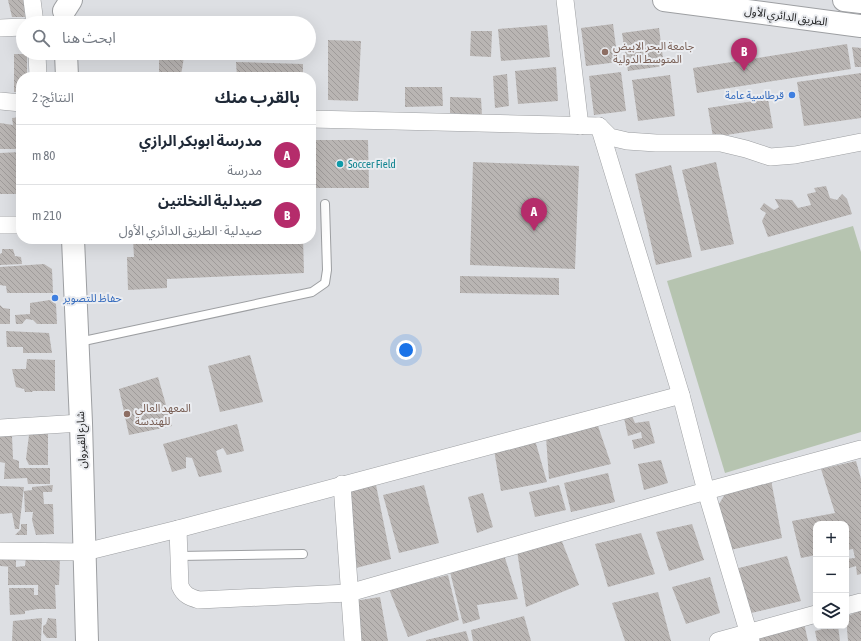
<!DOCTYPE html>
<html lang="ar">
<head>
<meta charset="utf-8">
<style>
  :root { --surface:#fff; --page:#f2f2f3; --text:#1f2937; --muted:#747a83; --line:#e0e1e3; --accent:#b52c6b }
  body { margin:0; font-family:"Asap Condensed","Noto Sans Arabic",sans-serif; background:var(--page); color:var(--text); direction:rtl }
  .controls { position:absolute; right:12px; bottom:12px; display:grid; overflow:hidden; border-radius:8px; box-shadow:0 4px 16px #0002 }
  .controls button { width:36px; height:36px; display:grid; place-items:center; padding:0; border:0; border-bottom:1px solid var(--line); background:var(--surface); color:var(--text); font:20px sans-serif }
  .you { position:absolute; left:406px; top:350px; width:14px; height:14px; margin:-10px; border:3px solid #fff; border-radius:50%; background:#1a73e8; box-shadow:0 0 0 6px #1a73e833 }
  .badge { display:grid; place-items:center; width:26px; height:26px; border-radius:50%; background:var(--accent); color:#fff; font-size:13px; font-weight:700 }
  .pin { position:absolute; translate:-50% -33px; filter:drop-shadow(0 1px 2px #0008) }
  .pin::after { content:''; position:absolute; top:21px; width:14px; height:12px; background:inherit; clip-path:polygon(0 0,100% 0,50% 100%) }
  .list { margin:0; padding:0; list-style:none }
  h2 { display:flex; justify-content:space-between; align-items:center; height:52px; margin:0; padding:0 16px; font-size:17px }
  h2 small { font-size:13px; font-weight:400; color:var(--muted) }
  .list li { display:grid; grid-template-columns:26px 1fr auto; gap:12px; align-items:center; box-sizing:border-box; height:60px; padding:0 16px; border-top:1px solid var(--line) }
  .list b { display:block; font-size:15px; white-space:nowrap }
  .list p { margin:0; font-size:13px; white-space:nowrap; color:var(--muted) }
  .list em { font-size:13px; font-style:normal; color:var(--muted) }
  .icon { flex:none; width:22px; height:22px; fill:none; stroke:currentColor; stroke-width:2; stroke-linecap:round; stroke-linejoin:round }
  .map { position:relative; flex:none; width:861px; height:641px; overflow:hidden; direction:ltr }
  .search { position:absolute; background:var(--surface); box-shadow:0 4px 16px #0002; left:16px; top:16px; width:300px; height:44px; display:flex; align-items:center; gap:10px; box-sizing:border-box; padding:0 14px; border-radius:22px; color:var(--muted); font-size:15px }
  .panel { position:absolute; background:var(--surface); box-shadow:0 4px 16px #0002; left:16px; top:72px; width:300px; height:172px; border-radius:16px; direction:rtl }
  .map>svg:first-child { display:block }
  .grass { fill:#b6c4b0 }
  .building { fill:url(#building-back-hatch) }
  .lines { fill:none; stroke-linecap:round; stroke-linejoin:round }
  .service-casing { stroke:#9d9fa2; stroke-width:10 }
  .minor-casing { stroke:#9d9fa2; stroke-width:18 }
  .secondary-casing { stroke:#9d9fa2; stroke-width:24 }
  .primary-casing { stroke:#9d9fa2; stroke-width:24 }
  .service { stroke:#fff; stroke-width:8 }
  .minor { stroke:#fff; stroke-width:17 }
  .secondary { stroke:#fff; stroke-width:22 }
  .primary { stroke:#fff; stroke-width:22 }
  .education-dot { fill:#8d6e63; stroke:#eaecf0; stroke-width:1.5 }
  .shop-dot { fill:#3f7fe0; stroke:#eaecf0; stroke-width:1.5 }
  .culture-dot { fill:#0f9aa8; stroke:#eaecf0; stroke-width:1.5 }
  .labels { text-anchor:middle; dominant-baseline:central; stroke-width:4; stroke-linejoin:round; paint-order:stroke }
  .street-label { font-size:11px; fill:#222324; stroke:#eaecf0 }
  .education-label { font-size:11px; fill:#785e54; stroke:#eaecf0; text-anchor:start }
  .shop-label { font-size:11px; fill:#366cbe; stroke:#eaecf0; text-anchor:end }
  .culture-label { font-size:11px; fill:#0d838f; stroke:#eaecf0; text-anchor:start }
</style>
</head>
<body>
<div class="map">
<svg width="861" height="641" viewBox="0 0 861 641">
  <defs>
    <pattern id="building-back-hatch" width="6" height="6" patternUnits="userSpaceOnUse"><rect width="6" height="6" fill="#b9b5b3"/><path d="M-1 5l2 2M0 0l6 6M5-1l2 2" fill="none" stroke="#9f9b9a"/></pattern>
  </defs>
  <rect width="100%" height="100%" fill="#dddfe3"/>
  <polygon class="grass" points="853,226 861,252 861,432 725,473 667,281"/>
  <g class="building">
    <polygon points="8,0 24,0 25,17 12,17"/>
    <polygon points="613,24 618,62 586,66 581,28"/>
    <polygon points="547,25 550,57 501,61 498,29"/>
    <polygon points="659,28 664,66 628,71 622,33"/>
    <polygon points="471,31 492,31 491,57 470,56"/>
    <polygon points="328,40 361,41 358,101 328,100"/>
    <polygon points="847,44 851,69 697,93 693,68"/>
    <polygon points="852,47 861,48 861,67 855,67"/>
    <polygon points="159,53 200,53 200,57 184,57 181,75 159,74"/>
    <polygon points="14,54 27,54 27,77 21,77 21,92 14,92"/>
    <polygon points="236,62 303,64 303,77 237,77"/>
    <polygon points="556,67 558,101 518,104 515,71"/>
    <polygon points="621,72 626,111 594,115 589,76"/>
    <polygon points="861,73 861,118 804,126 797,82"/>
    <polygon points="507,74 509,106 495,108 493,76"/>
    <polygon points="670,75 675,116 638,121 632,80"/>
    <polygon points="405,87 442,87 443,106 405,107"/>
    <polygon points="450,97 481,98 482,116 450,113"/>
    <polygon points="768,99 773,128 713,137 708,108"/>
    <polygon points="21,117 21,149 0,149 0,123 13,125 12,118"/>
    <polygon points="311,140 368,140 369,188 311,188"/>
    <polygon points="21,152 21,194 0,194 0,153"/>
    <polygon points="473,162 579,166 575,269 470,265"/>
    <polygon points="716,162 734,244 701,251 682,170"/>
    <polygon points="671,165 692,257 656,265 635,174"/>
    <polygon points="826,186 830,198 837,200 842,194 847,199 852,214 768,237 762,221 766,213 760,209 764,203 774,210 779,207 775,199 792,200 798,208 811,205 807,194 816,192 814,188"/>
    <polygon points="133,239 303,239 304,273 167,279 167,288 128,290 127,257 134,257"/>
    <polygon points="2,249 13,249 15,256 21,257 22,264 0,265 0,254 2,253"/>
    <polygon points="44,264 52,269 53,293 7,293 6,286 0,285 0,267"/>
    <polygon points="460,276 559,278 559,295 460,293"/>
    <polygon points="50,300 56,304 57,324 37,324 33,320 26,319 22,324 16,324 15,315 30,314 30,303"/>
    <polygon points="0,305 3,308 10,309 10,324 0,324"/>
    <polygon points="6,331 49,333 52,353 23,353 23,347 7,347"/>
    <polygon points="250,355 263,402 220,412 208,366"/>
    <polygon points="27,359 55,360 55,391 32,391 33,392 25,392 24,389 16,387 12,369 26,369"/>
    <polygon points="158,377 172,426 129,435 119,389"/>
    <polygon points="632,416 635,423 649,421 655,443 634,449 632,440 642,438 641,432 628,436 624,418"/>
    <polygon points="597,423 611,464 549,479 546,437"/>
    <polygon points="237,424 244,451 227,455 223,448 216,451 222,472 199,477 192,458 186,457 186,468 172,472 163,444"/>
    <polygon points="48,433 48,465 29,465 26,459 29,435"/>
    <polygon points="0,436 12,436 13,459 19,461 19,468 50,468 50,484 28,484 27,478 4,479 5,463 0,462"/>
    <polygon points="535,440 547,482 501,491 494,450"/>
    <polygon points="661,460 668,483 644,490 638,464"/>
    <polygon points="856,461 861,479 861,574 857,575 856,566 846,569 846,559 855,558 853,549 846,550 846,524 816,524 816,555 801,558 792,521 835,513 821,469"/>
    <polygon points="608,473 615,502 571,512 564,483"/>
    <polygon points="771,480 782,538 726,551 713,514 728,489"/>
    <polygon points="53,485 52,492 43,492 44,504 53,504 54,534 36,535 32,520 33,512 25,512 24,491 32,490 32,487"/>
    <polygon points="376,485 391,559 352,569 345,492"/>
    <polygon points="424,485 439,543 399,553 383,495"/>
    <polygon points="559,485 566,510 535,517 529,492"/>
    <polygon points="0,486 24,487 19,529 15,529 12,513 0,514"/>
    <polygon points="483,493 493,527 477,533 468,497"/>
    <polygon points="21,524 27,524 27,535 15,535 21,529"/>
    <polygon points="692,524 704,560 669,571 656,532"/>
    <polygon points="641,533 655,574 608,587 595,544"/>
    <polygon points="561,539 579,585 526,607 517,551"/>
    <polygon points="504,555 518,599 477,605 480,619 463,624 449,568"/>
    <polygon points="26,556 60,557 59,585 55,585 56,609 38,609 25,611 25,614 10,615 9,588 34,588 34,595 38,595 38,585 8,585 8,567 13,567 0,566 0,560 16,560 16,567 25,566"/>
    <polygon points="787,556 801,601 747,614 735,569"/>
    <polygon points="448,575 459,620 408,637 389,589"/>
    <polygon points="710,577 720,613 686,624 672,587"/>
    <polygon points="658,592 671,641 625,641 612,603"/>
    <polygon points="380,597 388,641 356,641 354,601"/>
    <polygon points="861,610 861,641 848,641 846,617"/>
    <polygon points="524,616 531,641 473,641 471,630"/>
    <polygon points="42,618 41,641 12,641 13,621"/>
    <polygon points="48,618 56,619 57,638 47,638 43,633 43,626 46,624"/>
    <polygon points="804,623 808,641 757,641 757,636"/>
    <polygon points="835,626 838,626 840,641 817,641 815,631"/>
    <polygon points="466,631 469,641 426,641 426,640"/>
  </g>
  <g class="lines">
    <defs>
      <g id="service">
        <polyline points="79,342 312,292 325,283 327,270 325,204"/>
        <polyline points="179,556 303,554"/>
      </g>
      <g id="minor">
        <polyline points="32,0 35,23"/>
        <polyline points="565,0 580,126"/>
        <polyline points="0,28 23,27"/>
        <polyline points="37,53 38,77"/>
        <polyline points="0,101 21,103"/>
        <polyline points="311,119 599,126 610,137 627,141 656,143 721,143 746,149 770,157 795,155 861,142"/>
        <polyline points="599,126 681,395 706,491 751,641"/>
        <polyline points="0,225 21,225"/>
        <polyline points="0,428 81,423"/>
        <polyline points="342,484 353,641"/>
        <path d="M178 529 180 586C184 595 189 597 199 600L349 593 706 491 861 449"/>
        <polyline points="0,551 85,552 178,529 681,395"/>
        <polyline points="846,606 861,602"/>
        <polyline points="718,641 816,614"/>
      </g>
      <g id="secondary">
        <polyline points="66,53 67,77"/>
        <polyline points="73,239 81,423 87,641"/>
      </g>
      <g id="primary">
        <polyline points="664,0 861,26"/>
        <polyline points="844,0 861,2"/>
        <polyline points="64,11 71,0"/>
      </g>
    </defs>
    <use href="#service" class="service-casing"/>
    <use href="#minor" class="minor-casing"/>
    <use href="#secondary" class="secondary-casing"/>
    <use href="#primary" class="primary-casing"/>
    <use href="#service" class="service"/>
    <use href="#minor" class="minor"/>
    <use href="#secondary" class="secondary"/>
    <use href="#primary" class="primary"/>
  </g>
  <g class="education-dot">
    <circle cx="605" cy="52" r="4"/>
    <circle cx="127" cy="414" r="4"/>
  </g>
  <g class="shop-dot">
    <circle cx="792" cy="95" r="4"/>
    <circle cx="55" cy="298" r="4"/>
  </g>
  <circle class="culture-dot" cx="340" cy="164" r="4"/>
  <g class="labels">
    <g class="street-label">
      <text transform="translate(786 16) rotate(8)">الطريق الدائري الأول</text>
      <text transform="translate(81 440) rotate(-92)">شارع القيروان</text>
    </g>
    <g class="education-label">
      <text x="613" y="46">جامعة البحر الابيض<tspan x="613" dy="13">المتوسط الدولية</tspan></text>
      <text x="135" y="408">المعهد العالي<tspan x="135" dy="13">للهندسة</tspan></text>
    </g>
    <g class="shop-label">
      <text x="784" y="95">قرطاسية عامة</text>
      <text x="63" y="298" text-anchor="start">حفاظ للتصوير</text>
    </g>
    <g class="culture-label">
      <text x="348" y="164">Soccer Field</text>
    </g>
  </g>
</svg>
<div class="controls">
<button>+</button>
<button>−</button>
<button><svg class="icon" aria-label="layers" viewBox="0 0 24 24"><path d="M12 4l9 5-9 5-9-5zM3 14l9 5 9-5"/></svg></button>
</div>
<div class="you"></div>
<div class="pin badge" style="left:534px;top:231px">A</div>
<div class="pin badge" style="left:744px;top:71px">B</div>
<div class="search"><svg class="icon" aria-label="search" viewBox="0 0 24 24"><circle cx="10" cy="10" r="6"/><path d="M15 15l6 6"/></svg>ابحث هنا</div>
<section class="panel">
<h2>بالقرب منك<small>النتائج: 2</small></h2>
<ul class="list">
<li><span class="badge">A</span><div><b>مدرسة ابوبكر الرازي</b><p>مدرسة</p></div><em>80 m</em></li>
<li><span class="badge">B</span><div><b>صيدلية النخلتين</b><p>صيدلية · الطريق الدائري الأول</p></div><em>210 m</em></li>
</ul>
</section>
</div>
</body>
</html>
